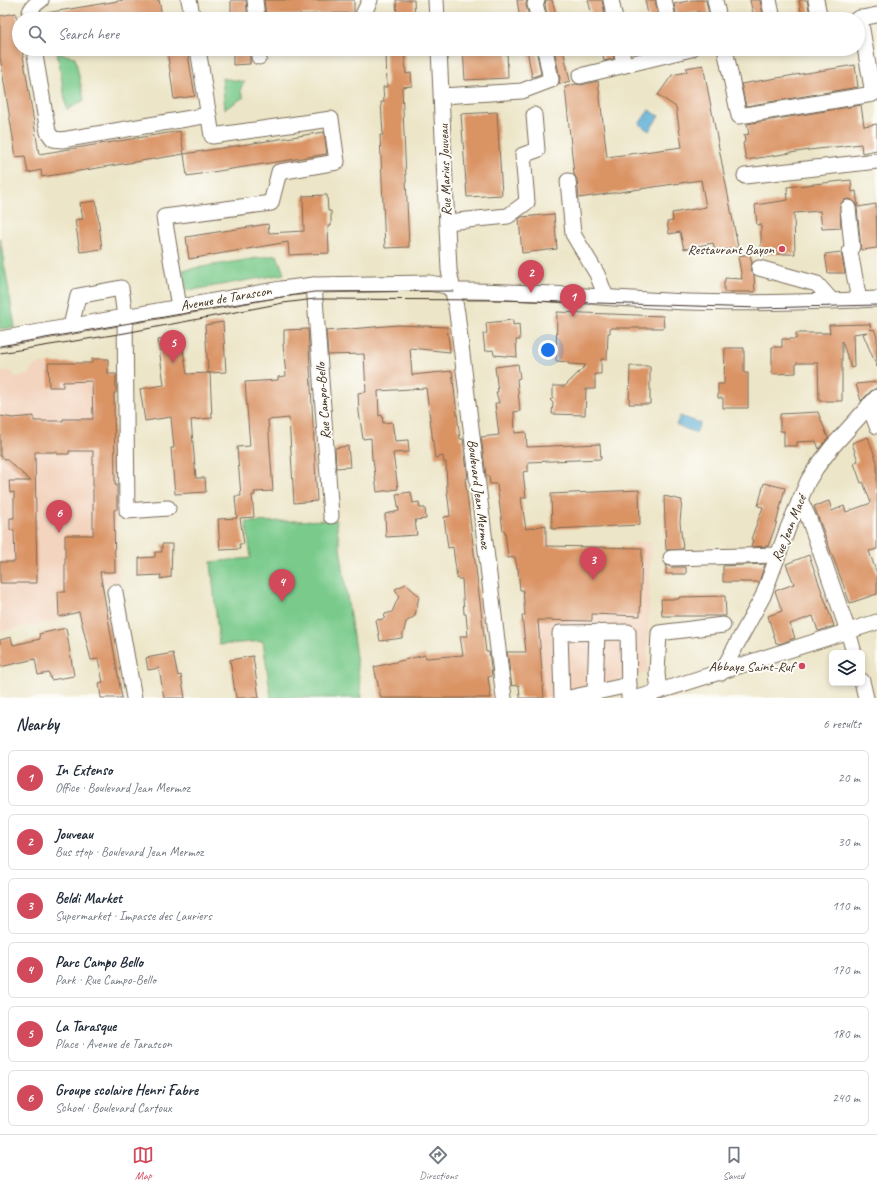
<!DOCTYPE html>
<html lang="en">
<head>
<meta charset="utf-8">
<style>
  :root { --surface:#fff; --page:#f6f6f7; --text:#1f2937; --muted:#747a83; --line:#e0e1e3; --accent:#d1495b }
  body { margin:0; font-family:Caveat,sans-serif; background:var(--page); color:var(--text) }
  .controls { position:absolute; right:12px; bottom:12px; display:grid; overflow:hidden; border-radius:6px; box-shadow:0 2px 6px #0003 }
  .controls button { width:36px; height:36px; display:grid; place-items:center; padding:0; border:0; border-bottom:1px solid var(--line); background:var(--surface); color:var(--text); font:20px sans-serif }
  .you { position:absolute; left:548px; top:350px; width:14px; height:14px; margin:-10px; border:3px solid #fff; border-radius:50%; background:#1a73e8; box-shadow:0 0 0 6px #1a73e833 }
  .badge { display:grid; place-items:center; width:26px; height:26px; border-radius:50%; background:var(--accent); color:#fff; font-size:13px; font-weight:700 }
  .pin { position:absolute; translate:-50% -33px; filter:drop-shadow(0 1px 2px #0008) }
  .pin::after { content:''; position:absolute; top:21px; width:14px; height:12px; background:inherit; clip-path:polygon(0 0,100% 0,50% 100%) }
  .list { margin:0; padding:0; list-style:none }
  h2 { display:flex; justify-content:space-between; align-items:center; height:52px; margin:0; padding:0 16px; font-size:17px }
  h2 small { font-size:13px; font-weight:400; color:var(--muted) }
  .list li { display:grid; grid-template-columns:26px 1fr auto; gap:12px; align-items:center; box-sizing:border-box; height:56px; margin:0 8px 8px; padding:0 8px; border:1px solid var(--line); border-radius:6px }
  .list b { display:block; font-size:15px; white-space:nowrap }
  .list p { margin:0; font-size:13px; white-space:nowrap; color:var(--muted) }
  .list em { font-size:13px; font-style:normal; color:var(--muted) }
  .icon { flex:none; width:22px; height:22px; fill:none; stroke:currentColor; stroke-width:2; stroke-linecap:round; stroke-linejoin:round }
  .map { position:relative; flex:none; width:877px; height:698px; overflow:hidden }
  .search { position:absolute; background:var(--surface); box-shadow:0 2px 6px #0003; left:12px; right:12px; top:12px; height:44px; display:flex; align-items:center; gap:10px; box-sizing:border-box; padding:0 14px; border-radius:22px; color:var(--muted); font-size:15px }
  .sheet { height:436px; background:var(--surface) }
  nav { display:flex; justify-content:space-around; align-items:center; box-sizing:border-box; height:56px; border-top:1px solid var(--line); background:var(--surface); font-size:11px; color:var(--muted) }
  nav a { display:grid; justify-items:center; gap:2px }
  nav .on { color:var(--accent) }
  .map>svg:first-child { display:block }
  .built { fill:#f3d4bf }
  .green { fill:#79ca8b; stroke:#5a7a54 }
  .water { fill:#57acd3; stroke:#496b78 }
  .building { fill:#da9363 }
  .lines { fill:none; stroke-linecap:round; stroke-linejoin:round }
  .minor-casing { stroke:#796b59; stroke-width:17 }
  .minor { stroke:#fff; stroke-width:15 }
  .tram { stroke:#3b2a1e; stroke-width:1 }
  .poi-dot { fill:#d1495b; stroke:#fdfcf7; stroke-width:1.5 }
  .labels { text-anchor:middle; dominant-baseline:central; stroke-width:4; stroke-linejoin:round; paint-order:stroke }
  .street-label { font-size:14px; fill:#3b2a1e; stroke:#fdfcf7 }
  .poi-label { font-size:14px; fill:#3b2a1e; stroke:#fdfcf7; text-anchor:end }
</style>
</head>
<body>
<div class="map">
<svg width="877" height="698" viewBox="0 0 877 698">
  <rect width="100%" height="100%" fill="#fdfcf7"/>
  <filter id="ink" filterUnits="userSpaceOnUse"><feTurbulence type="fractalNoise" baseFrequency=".025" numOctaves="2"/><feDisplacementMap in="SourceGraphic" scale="8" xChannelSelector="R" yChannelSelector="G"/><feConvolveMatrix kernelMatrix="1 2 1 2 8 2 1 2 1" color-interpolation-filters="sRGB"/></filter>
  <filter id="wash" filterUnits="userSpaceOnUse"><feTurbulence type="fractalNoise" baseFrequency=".012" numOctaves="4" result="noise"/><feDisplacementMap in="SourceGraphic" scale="16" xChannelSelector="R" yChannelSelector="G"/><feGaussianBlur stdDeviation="0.9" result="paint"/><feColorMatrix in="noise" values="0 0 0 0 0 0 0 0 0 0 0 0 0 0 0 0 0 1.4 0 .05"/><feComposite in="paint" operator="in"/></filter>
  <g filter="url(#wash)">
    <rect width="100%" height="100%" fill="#ece5c7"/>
    <g class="built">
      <polygon points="93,359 108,359 108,374 116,374 116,393 114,393 115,485 117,485 118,582 58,592 59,620 2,631 0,628 0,372 9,371 13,373 15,377 29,375 32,368 35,365 49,363 92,363"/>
      <polygon points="543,539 552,539 552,546 633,548 633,542 651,542 647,672 553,698 544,698 537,607"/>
    </g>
    <g class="green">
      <polygon points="57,53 75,57 84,100 67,110"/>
      <path d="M222 78 245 82C240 87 239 91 244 97L225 109Z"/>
      <polygon points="0,238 15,327 0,329"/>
      <polygon points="277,255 284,274 186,291 183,270"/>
      <polygon points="336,520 362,698 271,698 263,641 219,645 211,562 251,558 246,522"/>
    </g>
    <g class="water">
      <polygon points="649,110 659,116 649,131 639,124"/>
      <polygon points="680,416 700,423 696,433 676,425"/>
    </g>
    <g id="blocks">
      <g class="building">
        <polygon points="124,0 159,0 162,16 146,19 46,19 46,13"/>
        <polygon points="231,0 246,0 248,19 231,19"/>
        <polygon points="264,0 354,0 354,13 266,16"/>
        <polygon points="396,0 414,0 415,19 397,19"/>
        <polygon points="517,0 527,0 526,6 530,19 520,19"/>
        <polygon points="546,0 552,0 557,19 548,19 545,5"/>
        <polygon points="588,0 602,0 606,19 593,19"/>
        <polygon points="645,0 655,0 659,19 649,19"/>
        <polygon points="692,0 706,0 710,19 701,19 699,12 677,16 674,4"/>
        <polygon points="750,0 760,0 764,19 754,19"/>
        <polygon points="799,0 807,0 810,15 802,17"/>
        <polygon points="16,13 19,29 19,49 22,49 39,154 180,131 184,154 42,177 41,170 28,173 25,156 16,157 0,57 0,16"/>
        <polygon points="167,49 187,49 195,96 174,99"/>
        <polygon points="233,49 250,49 250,64 233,65"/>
        <polygon points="389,49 404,49 406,74 411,73 412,86 402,87 409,247 385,248 380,135 383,135 381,102 384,102 383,87 387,87 386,52 389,52"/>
        <polygon points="463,49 507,49 508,78 465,80"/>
        <polygon points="527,49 536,49 541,74 532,77"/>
        <polygon points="554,49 563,49 570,81 559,84 560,78"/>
        <polygon points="602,49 612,49 614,59 604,61"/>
        <polygon points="703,65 738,247 715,252 713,243 684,249 680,232 669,234 667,222 673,221 672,213 706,207 701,180 579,198 577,180 574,174 565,87 576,84 582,85 598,81 607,157 682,147 676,107 658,95 672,75 687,72 686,68"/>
        <polygon points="855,65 858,87 746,106 741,84"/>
        <polygon points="861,105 864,126 877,124 877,150 862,153 861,144 809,150 746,160 743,143 745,142 744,135 749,134 747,124"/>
        <polygon points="497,112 502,195 467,197 461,114"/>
        <polygon points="324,132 327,154 187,176 184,154"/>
        <polygon points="851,180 852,192 856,191 858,207 876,204 877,248 861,250 857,207 855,202 852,200 847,199 843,201 840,205 841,228 822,229 820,211 794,213 795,254 761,254 761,224 757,225 755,205 788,200 787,187"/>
        <polygon points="327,195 328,211 331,211 331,226 328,226 329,253 289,255 288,242 189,259 186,237 268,224 269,233 304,231 303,196"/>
        <polygon points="96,201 102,249 80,252 75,220 83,219 80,203"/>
        <polygon points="554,214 557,249 522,253 519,219 522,217"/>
        <polygon points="841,252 845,273 828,273 825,254"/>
        <polygon points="750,254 752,263 750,270 754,275 755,292 724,292 724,281 725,281 725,278 742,279 738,256"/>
        <polygon points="557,312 663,316 664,328 610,328 610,333 608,333 607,359 601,359 601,374 595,374 595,389 586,389 585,415 552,414 553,403 550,400 553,398 553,386 565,386 586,365 568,364 568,362 556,361"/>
        <polygon points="513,320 513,325 519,324 520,340 516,340 517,357 494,355 493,350 485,351 483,334 487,333 486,323"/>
        <polygon points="223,322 226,372 208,373 205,325"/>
        <polygon points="870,324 871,330 874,329 877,337 877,367 863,334 867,332 853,334 854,367 851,368 842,341 842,401 819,401 818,363 796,363 796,373 772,374 772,347 782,347 782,339 796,339 796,333 830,333 829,325"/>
        <polygon points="398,325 447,327 450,352 410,348 412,375 452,371 460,439 463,439 468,478 465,478 486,652 489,652 492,676 488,677 491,698 381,698 374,667 425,655 426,658 463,655 460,636 468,636 466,614 464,614 462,579 457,579 453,547 448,548 444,517 450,516 447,490 446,462 444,463 443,456 435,458 426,388 378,391 379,416 382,415 383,423 392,422 395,441 408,440 409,452 393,453 398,489 377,492 373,459 372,460 371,438 363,439 359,412 358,393 366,392 364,354 328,355 326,331"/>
        <polygon points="308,329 317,501 294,503 289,418 268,420 273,491 254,492 255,495 252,495 254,517 240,518 244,544 239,544 240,549 220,550 218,519 237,518 235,496 241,496 237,447 250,446 245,382 278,380 278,377 286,376 283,344 284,344 284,330"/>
        <polygon points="181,337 187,374 210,373 212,418 191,420 196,478 205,478 206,492 175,494 171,448 174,448 171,417 145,421 140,389 164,385 158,340"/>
        <polygon points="725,348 744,348 744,373 748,373 748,408 723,408 723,398 718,398 718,384 724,384"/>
        <polygon points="92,359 108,359 108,374 116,374 116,393 114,393 115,485 117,485 117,509 114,510 115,572 100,572 122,698 101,698 99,683 103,682 98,659 91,660 79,612 59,617 58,592 65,592 65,535 93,535 93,451 69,451 69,454 57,454 57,452 35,452 37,583 0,583 0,562 15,562 14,530 10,530 10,518 14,518 14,492 10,493 9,481 31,481 7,460 0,456 0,416 13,418 34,416 34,421 63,421 63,419 93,419 92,381 63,382 63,387 49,387 48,363 92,363"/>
        <polygon points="518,364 520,378 517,379 520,411 514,412 515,433 526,432 527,447 600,444 601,459 528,462 528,471 523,472 526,498 521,498 526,529 546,525 546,546 642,548 640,616 592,614 592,621 538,620 544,698 520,698 519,685 512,686 507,652 526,652 522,616 525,615 523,590 520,590 518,568 517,568 515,557 508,558 505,531 503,531 497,484 490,484 489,476 486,476 481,437 499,435 495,403 499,403 496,392 498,392 495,367"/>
        <polygon points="630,366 650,366 650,404 629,404"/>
        <polygon points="877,382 877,388 871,391 861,401 856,384"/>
        <polygon points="818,412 828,438 819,449 816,441 797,442 797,446 784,446 784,431 780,431 780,414"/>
        <polygon points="868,437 877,462 877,549 869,551 877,574 877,594 850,603 814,506 829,501 832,511 844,506 846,512 871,503 863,482 861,483 854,463 858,461 852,443"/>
        <polygon points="348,446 350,467 336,468 335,448"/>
        <polygon points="764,483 785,488 775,528 768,546 751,547 753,540 751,539 763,507 758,506"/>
        <polygon points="639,490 640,525 552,529 551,494"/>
        <polygon points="411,492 413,503 419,502 420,508 425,508 426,519 415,520 417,535 386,537 385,514 399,511 396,494"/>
        <polygon points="664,496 682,500 680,522 683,549 666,550"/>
        <polygon points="162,544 172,544 171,577 160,579 161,575 139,576 139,558 155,557 155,552 162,552"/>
        <polygon points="809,555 834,626 818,631 813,616 790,624 795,638 779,644 778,643 776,643 768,616 782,611 775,591 794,584 786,564"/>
        <polygon points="765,564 759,582 723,582 723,566"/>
        <polygon points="666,565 671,567 686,567 686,574 666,574"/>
        <polygon points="406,584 419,596 415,616 406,622 402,638 380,641 376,620 384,619 385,614 392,612 399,596 395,589"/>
        <polygon points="725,596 726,616 662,616 661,599 679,599 679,597"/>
        <polygon points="66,628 74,676 51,680 49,673 38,675 35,659 0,667 0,640 11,637 13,645 40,639 39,634"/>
        <polygon points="173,653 178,676 181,675 185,698 164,698 159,668 148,670 146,658"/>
        <polygon points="253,656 259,698 236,698 230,660"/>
      </g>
    </g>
  </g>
  <g filter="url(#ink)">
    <use href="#blocks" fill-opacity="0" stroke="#796b59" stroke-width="1"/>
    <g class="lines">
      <defs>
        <g id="minor">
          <polyline points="189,0 193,19"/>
          <polyline points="255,0 257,19"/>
          <polyline points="436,0 437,19"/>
          <polyline points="537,0 535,4 539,19"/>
          <polyline points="611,0 615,19"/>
          <polyline points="664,0 668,19"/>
          <polyline points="715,0 719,19"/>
          <polyline points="769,0 773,19"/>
          <polyline points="816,0 820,19"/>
          <path d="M29 19C29 9 34 5 41 0"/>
          <polyline points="361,19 370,0"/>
          <polyline points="857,19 877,15"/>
          <polyline points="34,49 48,132 53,139 62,140 209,115"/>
          <polyline points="259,49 259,57"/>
          <polyline points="439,49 449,270 457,313 504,698"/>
          <polyline points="621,49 624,65"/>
          <polyline points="725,49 739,116 873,94 860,18"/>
          <polyline points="580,76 691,49"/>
          <polyline points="442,96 522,91 551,80 545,49"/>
          <polyline points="745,176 877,161"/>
          <polyline points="568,181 573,234 597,274 606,297"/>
          <polyline points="848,208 852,246 850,252 859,300"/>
          <polyline points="447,222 508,216 527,202 523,155 537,150 534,115"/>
          <polyline points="759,268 817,284 832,301"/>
          <polyline points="314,285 331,516"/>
          <path d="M453 291C532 290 610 299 689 302 752 304 815 302 877 299"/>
          <polyline points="179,307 164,217 271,203 279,172 337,162 331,119 212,136 198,49"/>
          <polyline points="71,326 78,296 121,288 125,316 127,511 168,508"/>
          <polyline points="0,339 281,289 314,285 429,283 446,286 453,291"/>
          <polyline points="869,405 877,426"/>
          <polyline points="800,500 809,519 848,631 854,653"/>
          <polyline points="671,558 778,555"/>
          <polyline points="115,592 134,698"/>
          <polyline points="721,673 763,596 788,528 808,481 816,468 832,447 877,397"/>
          <polyline points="862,681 866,698"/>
          <polyline points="659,691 657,674 659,633 723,625"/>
          <polyline points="595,692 597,632"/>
          <polyline points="562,698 560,633 628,632 629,698"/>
          <polyline points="569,698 629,685"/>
          <polyline points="638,698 877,622"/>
        </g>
      </defs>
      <use href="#minor" class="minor-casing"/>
      <use href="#minor" class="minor"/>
      <g class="tram">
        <polyline points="0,346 232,305 314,292 453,291"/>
        <polyline points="0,353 125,333 283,303 315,299 499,300 759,308 877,305"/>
      </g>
    </g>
  </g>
  <g class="poi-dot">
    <circle cx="782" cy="249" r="4"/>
    <circle cx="802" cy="666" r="4"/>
  </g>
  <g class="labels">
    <g class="street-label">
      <text transform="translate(445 170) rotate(-92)">Rue Marius Jouveau</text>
      <text transform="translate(226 298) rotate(-10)">Avenue de Tarascon</text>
      <text transform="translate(323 401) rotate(-94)">Rue Campo-Bello</text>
      <text transform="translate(479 494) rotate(83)">Boulevard Jean Mermoz</text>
      <text transform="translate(789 528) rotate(-68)">Rue Jean Macé</text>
    </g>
    <g class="poi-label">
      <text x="774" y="249">Restaurant Bayon</text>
      <text x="794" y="666">Abbaye Saint-Ruf</text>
    </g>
  </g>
</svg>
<div class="controls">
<button><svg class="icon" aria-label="layers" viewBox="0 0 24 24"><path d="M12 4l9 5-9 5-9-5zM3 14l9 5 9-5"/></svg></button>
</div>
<div class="you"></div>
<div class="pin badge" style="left:573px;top:317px">1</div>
<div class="pin badge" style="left:531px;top:293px">2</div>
<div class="pin badge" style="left:593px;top:580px">3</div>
<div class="pin badge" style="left:282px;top:602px">4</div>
<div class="pin badge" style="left:173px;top:363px">5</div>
<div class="pin badge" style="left:59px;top:533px">6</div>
<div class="search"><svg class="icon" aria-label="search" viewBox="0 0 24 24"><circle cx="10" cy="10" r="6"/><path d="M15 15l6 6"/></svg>Search here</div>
</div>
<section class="sheet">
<h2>Nearby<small>6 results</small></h2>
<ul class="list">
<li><span class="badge">1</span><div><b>In Extenso</b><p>Office · Boulevard Jean Mermoz</p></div><em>20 m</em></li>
<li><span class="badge">2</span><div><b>Jouveau</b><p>Bus stop · Boulevard Jean Mermoz</p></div><em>30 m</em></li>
<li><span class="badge">3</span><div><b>Beldi Market</b><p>Supermarket · Impasse des Lauriers</p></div><em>110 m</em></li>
<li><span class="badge">4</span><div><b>Parc Campo Bello</b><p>Park · Rue Campo-Bello</p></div><em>170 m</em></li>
<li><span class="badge">5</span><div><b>La Tarasque</b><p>Place · Avenue de Tarascon</p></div><em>180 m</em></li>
<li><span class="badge">6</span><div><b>Groupe scolaire Henri Fabre</b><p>School · Boulevard Cartoux</p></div><em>240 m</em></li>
</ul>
</section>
<nav>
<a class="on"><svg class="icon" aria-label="map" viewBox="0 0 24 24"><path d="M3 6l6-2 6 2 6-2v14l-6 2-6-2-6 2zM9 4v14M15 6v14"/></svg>Map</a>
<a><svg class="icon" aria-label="directions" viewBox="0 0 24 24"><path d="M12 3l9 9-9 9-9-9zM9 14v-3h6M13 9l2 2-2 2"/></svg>Directions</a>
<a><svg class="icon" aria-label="saved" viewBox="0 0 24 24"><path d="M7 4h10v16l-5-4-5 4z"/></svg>Saved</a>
</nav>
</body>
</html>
